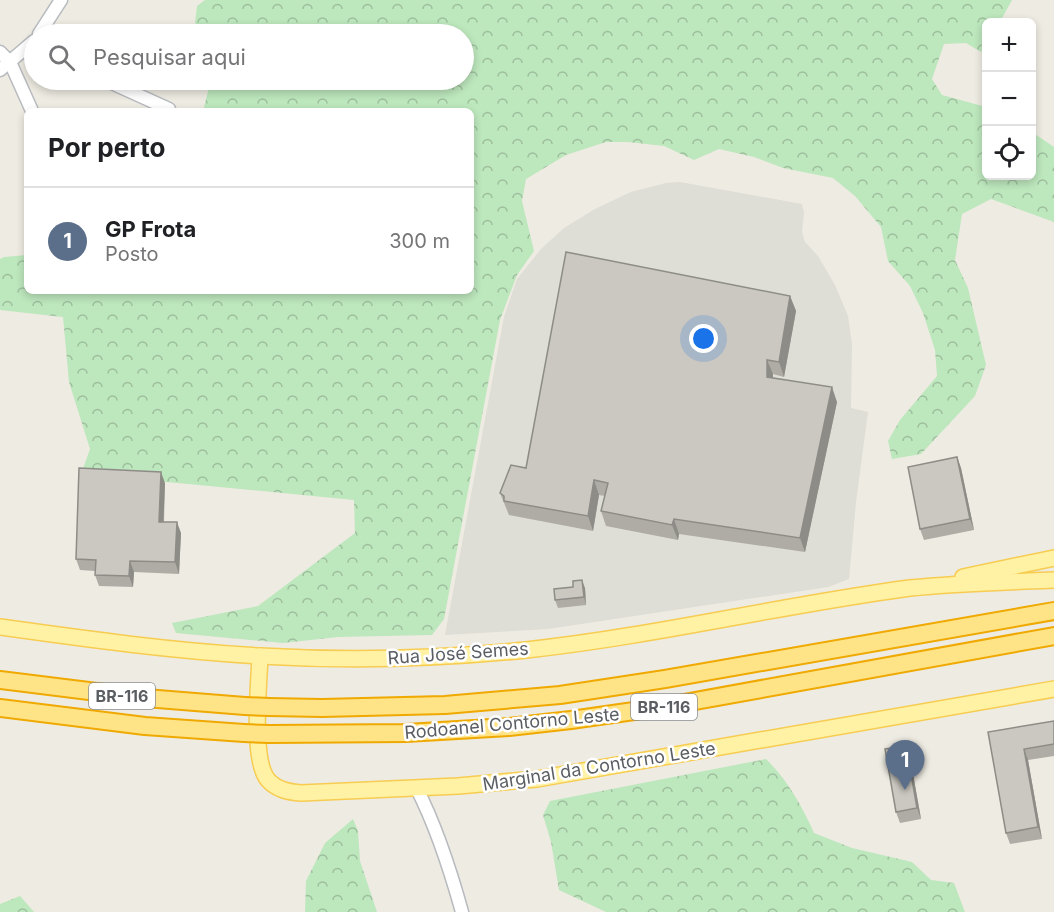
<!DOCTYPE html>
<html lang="pt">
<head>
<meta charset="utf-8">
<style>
  :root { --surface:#fff; --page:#f2f2f2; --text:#202124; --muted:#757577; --line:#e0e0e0; --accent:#f03925 }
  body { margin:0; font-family:Inter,sans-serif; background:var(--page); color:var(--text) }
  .controls { position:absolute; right:18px; top:18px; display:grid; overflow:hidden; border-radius:9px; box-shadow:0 3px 9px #0003 }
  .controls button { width:54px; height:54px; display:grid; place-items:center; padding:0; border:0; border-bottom:2px solid var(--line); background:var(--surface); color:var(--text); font:30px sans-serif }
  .you { position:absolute; left:704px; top:339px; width:21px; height:21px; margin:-15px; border:4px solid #fff; border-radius:50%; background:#1a73e8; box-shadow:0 0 0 9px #1a73e833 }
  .badge { display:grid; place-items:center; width:39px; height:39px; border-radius:50%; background:var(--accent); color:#fff; font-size:20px; font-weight:700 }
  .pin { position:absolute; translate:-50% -50px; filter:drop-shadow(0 2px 3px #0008) }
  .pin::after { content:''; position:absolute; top:32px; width:21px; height:18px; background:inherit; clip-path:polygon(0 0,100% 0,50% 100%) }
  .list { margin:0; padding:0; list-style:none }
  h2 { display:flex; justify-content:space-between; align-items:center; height:78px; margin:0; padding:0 24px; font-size:26px }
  h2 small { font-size:20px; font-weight:400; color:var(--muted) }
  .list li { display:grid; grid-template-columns:39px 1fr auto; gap:18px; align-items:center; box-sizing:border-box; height:108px; padding:0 24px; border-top:2px solid var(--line) }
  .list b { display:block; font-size:22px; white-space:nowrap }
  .list p { margin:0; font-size:20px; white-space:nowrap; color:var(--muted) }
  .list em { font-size:20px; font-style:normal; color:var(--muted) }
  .icon { flex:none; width:33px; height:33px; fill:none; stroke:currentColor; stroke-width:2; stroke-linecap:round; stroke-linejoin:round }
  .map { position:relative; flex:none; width:1054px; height:912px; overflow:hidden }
  .search { position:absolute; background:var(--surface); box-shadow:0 3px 9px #0003; left:24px; top:24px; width:450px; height:66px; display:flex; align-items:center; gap:15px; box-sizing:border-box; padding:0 21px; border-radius:33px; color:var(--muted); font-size:22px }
  .panel { position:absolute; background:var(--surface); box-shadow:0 3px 9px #0003; left:24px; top:108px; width:450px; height:186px; border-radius:9px }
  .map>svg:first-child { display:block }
  .industrial { fill:#deddd6 }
  .forest { fill:url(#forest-crowns) }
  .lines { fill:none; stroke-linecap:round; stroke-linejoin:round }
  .minor-casing { stroke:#b7babf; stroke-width:15 }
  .major-casing { stroke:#f7cc51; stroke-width:18 }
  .highway-casing { stroke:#efa900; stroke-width:20 }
  .minor { stroke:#fff; stroke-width:12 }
  .major { stroke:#fff2a5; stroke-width:15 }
  .highway { stroke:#ffe387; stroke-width:16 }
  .highway-bridge-casing { stroke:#efa900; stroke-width:20; stroke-linecap:butt }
  .highway-bridge { stroke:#ffe387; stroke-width:16 }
  .wall { fill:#afaca6 }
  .shaded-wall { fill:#8e8c87 }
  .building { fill:#cbc8c1; stroke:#8e8c87; stroke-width:1.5 }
  .labels { text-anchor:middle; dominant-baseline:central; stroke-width:5; stroke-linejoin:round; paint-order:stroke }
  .shield { fill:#fff; stroke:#8c8e92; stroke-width:1.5 }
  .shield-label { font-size:16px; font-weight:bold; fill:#5a5e63 }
  .street-label { font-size:18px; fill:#5a5e63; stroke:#fff }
</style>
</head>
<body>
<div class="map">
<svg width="1054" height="912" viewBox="0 0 1054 912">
  <defs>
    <pattern id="forest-crowns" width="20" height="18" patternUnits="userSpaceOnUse" patternTransform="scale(1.5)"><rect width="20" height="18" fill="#bde7bd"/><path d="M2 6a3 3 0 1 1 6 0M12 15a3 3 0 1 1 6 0" fill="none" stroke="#9dbe9d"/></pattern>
  </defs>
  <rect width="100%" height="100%" fill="#eeebe2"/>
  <polygon class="industrial" points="680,182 802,204 804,213 802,232 805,242 818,256 835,285 848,316 852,344 851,408 868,412 856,502 849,579 828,587 548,629 445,635 504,317 517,279 541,249 564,228 595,209 631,192 666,183"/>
  <g class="forest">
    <polygon points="205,0 1012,0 1000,22 986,22 986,44 981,52 966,43 944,44 932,79 942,95 986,107 986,176 1032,176 1032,132 1054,147 1054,222 991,199 962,214 955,260 968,288 986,365 975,396 921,454 892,459 888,441 900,420 937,376 935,350 923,313 910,286 888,261 881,227 855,196 833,178 783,168 754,157 719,149 694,160 664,146 628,142 606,142 566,155 526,179 522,201 534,251 517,275 500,320 444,619 432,635 338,637 283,643 176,633 172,623 258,606 355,533 354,500 167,482 80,477 90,449 69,382 63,317 0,310 0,259 4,257 27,255 27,291 471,291 471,111 203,111 211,80 464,80 464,34 201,34 195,23 197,6"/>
    <path d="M766 759C788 781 801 804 814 833L852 848 912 862 931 880 954 883 965 912H606L559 890 551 842 543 815 550 801Z"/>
    <polygon points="353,819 358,831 360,861 377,912 305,912 306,881 325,843"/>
    <polygon points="20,896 34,912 0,912 0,904"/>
  </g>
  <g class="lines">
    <defs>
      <g id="minor">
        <polyline points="39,34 61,0"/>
        <polyline points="0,52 10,62 32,111"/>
        <polyline points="0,70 34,41"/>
        <polyline points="105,80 169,109 168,111"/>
        <path d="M417 789C437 828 450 869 462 912"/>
      </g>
      <g id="major">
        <polyline points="963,577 1054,558"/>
        <path d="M0 627C86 639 172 651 260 656 348 661 438 659 526 650 655 636 782 605 910 588 958 583 1006 582 1054 580"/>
        <path d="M260 656C259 684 251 760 268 780 277 790 289 792 301 793L458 786 537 779 1054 689"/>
      </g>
      <g id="highway">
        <polyline points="0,680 145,698 245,706"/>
        <polyline points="269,707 322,708 445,705 560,695 665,679 1054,611"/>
        <polyline points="0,708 145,726 244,733"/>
        <polyline points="269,734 406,733 509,727 571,720 662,707 1054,636"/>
      </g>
    </defs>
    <use href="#minor" class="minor-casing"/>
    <use href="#major" class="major-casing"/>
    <use href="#highway" class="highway-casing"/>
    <use href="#minor" class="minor"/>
    <use href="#major" class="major"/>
    <use href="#highway" class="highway"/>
    <defs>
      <g id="highway-bridge">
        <polyline points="245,706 269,707"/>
        <polyline points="244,733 269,734"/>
      </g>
    </defs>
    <use href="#highway-bridge" class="highway-bridge-casing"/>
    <use href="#highway-bridge" class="highway-bridge"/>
  </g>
  <g class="wall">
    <polygon points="790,296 796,311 784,377 773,374 773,378 837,402 805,552 679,534 678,540 606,526 601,511 605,496 599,495 593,531 509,515 500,493 526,468"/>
    <polygon points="957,457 961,468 974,530 924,540 920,529"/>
    <polygon points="165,483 164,522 181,533 179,574 134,572 133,587 99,586 95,575 95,571 80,570 76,559"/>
    <polygon points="585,588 586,605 558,608 555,600"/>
    <polygon points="1054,721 1054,756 1028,760 1042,839 1010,844 1006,833 988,732"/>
    <polygon points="910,757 921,819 900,823 896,812"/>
  </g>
  <g class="shaded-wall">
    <polygon points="790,296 796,311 784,377 779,362"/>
    <polygon points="767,360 773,374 773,392 767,377"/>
    <polygon points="832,387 837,402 805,552 800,538"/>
    <polygon points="957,457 961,468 974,530 970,519"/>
    <polygon points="161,472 165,483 163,533 159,522"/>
    <polygon points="594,480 599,495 593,531 588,516"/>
    <polygon points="674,519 679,534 678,540 672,525"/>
    <polygon points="177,522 181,533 179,574 175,562"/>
    <polygon points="130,561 134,572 133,587 129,576"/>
    <polygon points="582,580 585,588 586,605 584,597"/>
    <polygon points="906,746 910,757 921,819 917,808"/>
    <polygon points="1024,749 1028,760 1042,839 1038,827"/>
  </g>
  <g class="building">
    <polygon points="566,252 790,296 779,362 767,360 767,377 832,387 800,538 674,519 672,525 601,511 608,483 594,480 588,516 504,501 504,496 500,493 511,465 526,468"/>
    <polygon points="957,457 970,519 920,529 908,467"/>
    <polygon points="79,468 161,472 159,522 177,522 175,562 130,561 129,576 95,575 96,560 76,559"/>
    <polygon points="582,580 584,597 555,600 554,589 573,587 573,581"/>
    <polygon points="1054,721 1054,744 1024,749 1038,827 1006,833 988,732"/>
    <polygon points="906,746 917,808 896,812 885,749"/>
  </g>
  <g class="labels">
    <g class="shield">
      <rect x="89" y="683" width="66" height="26" rx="4.5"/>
      <rect x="631" y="694" width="66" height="26" rx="4.5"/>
    </g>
    <g class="shield-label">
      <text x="122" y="696">BR-116</text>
      <text x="664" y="707">BR-116</text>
    </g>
    <g class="street-label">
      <text transform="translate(458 653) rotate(-4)">Rua José Semes</text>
      <text transform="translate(512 723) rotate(-5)">Rodoanel Contorno Leste</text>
      <text transform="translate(599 766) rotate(-9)">Marginal da Contorno Leste</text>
    </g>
  </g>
</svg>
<div class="controls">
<button>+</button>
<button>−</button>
<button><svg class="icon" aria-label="locate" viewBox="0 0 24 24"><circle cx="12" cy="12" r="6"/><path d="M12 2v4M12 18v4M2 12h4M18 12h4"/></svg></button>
</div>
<div class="you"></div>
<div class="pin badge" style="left:905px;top:790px;background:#5c6f8a">1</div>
<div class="search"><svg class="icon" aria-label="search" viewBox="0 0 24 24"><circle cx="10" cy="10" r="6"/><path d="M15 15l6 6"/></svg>Pesquisar aqui</div>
<section class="panel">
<h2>Por perto<small></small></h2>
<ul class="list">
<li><span class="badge" style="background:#5c6f8a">1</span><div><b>GP Frota</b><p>Posto</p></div><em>300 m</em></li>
</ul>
</section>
</div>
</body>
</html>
